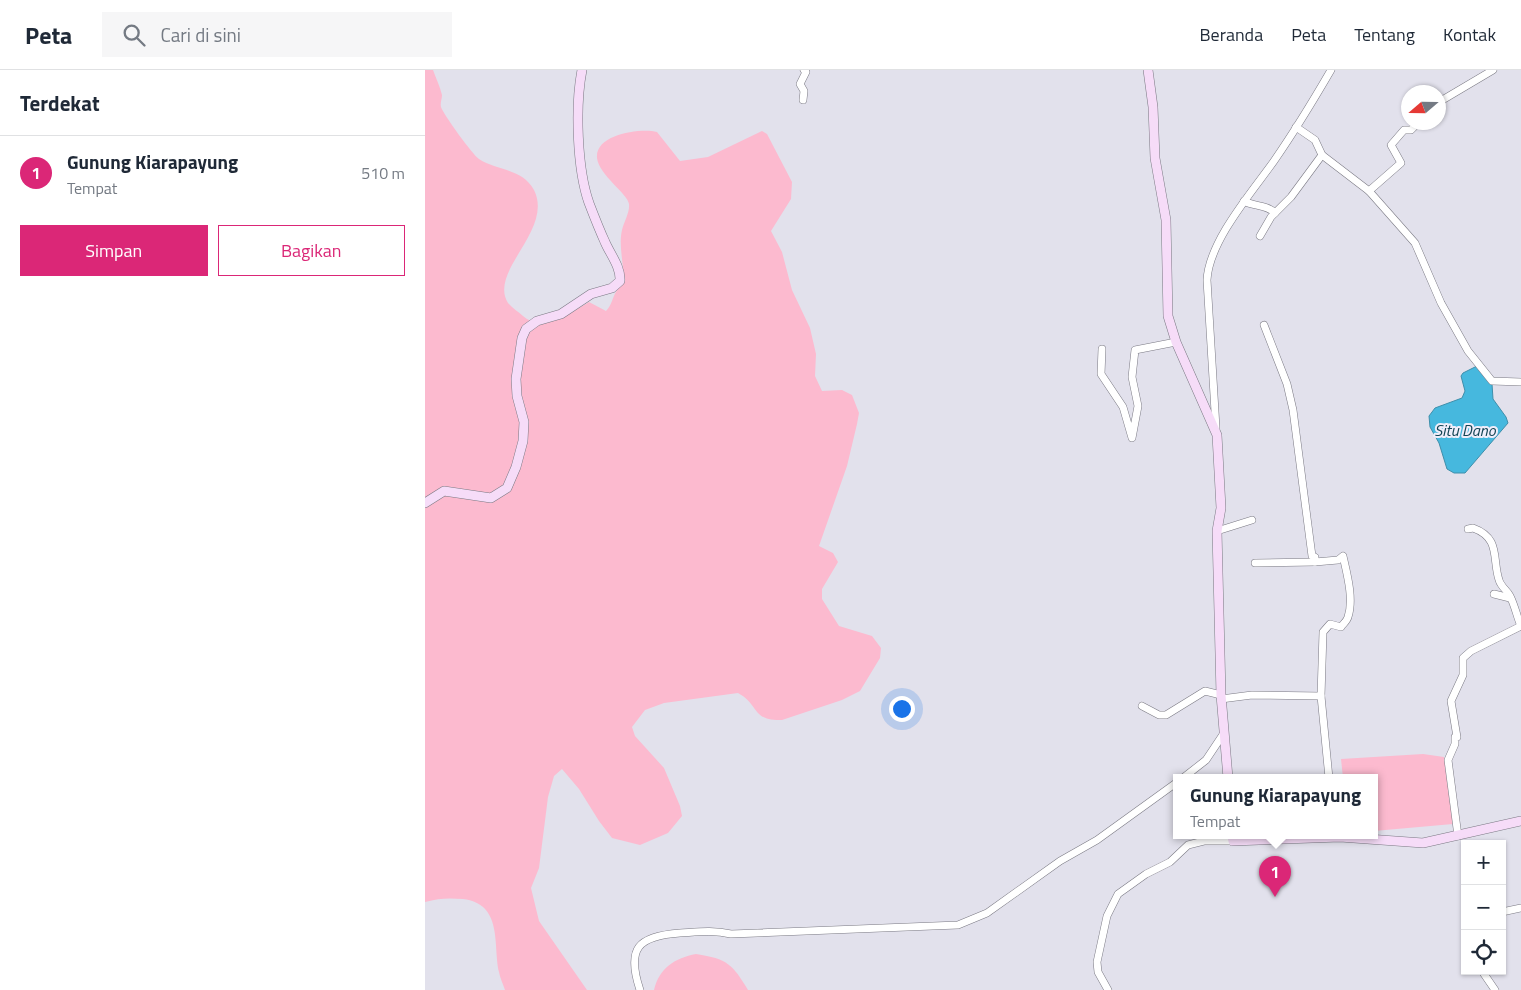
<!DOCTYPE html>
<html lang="id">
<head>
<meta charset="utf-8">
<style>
  :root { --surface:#fff; --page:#f6f6f7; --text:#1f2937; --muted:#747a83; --line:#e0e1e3; --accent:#db2777 }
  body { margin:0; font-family:"Titillium Web",sans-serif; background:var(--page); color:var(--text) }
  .controls { position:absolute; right:15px; bottom:15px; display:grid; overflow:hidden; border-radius:0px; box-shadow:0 1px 4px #0004 }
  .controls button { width:45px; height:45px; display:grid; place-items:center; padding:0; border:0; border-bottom:1px solid var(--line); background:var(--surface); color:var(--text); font:25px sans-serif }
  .compass { position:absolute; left:976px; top:15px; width:45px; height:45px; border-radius:50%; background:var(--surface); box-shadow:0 1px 4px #0004; rotate:250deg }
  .you { position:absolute; left:476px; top:638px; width:18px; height:18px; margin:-12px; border:4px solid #fff; border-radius:50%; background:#1a73e8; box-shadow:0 0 0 8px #1a73e833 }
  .badge { display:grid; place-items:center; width:32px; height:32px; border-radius:50%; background:var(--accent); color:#fff; font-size:16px; font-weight:700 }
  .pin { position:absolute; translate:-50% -41px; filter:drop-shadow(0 1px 2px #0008) }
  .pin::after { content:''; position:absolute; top:26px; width:18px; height:15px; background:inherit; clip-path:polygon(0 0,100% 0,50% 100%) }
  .popup { position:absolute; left:748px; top:704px; width:205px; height:65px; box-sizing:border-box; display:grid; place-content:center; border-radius:0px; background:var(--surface); filter:drop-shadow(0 1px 4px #0005); font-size:16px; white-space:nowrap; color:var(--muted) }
  .popup b { font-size:19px; color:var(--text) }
  .popup::after { content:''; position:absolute; left:50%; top:100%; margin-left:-10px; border:10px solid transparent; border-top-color:var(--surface) }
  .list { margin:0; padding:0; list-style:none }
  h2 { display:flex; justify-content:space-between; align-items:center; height:65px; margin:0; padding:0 20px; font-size:21px }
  h2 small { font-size:16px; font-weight:400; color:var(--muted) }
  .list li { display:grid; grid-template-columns:32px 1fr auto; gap:15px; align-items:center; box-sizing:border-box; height:75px; padding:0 20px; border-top:1px solid var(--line) }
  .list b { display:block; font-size:19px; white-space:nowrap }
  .list p { margin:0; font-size:16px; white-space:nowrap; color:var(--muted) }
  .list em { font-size:16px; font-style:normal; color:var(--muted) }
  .actions { display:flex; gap:10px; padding:15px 20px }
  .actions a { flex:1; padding:11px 0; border:1px solid var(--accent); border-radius:0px; text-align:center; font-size:18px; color:var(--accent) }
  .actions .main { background:var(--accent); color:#fff }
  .icon { flex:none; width:28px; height:28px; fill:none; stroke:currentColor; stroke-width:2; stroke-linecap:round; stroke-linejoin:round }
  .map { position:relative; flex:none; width:1096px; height:920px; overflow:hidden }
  header { display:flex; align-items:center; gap:30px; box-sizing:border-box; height:70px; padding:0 25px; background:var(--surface); border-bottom:1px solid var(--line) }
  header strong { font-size:24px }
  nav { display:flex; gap:28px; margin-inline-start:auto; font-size:18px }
  .search { width:350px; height:45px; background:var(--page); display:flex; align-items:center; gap:12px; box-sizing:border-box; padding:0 18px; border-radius:0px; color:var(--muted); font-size:19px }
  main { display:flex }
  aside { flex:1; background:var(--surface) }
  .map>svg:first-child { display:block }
  .green { fill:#fcbacf }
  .water { fill:#46b8de; stroke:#3f8fab }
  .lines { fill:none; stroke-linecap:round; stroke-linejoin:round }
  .street-casing { stroke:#7a7983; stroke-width:8 }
  .secondary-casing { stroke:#7a7983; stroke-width:10 }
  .street { stroke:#fff; stroke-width:7 }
  .secondary { stroke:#f6dcf8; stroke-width:9 }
  .labels { text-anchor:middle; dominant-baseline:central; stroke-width:4; stroke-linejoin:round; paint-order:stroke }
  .water-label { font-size:16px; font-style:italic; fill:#134454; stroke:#f0eefa }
</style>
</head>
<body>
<header>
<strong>Peta</strong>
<div class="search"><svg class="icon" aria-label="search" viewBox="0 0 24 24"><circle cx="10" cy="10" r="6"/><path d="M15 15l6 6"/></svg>Cari di sini</div>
<nav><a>Beranda</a><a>Peta</a><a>Tentang</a><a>Kontak</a></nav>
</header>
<main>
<aside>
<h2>Terdekat<small></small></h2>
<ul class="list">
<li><span class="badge">1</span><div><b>Gunung Kiarapayung</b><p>Tempat</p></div><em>510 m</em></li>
</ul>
<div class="actions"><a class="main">Simpan</a><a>Bagikan</a></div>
</aside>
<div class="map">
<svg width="1096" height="920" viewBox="0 0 1096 920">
  <rect width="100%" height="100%" fill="#e2e1ec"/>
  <g class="green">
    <path d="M0 0H8C11 8 15 17 17 25 17 29 15 33 16 37 18 44 48 85 54 89 72 101 97 98 109 120 129 160 63 201 83 233 87 238 94 242 98 246 117 263 147 242 164 232L181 241C190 231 186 224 198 214 200 196 193 177 197 160 199 152 205 142 204 134 203 124 174 105 172 88 170 64 216 58 232 62L255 91 283 87 337 61 342 64 367 112 366 129 346 161 357 182 367 220 385 258 391 284 390 306 397 321 417 320 427 325 434 343 432 354 422 396 394 476 408 483 413 492 397 519V529L414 556 447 566 456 578 455 588 435 621 417 630 357 650C326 651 335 635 313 623L239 633 220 640 207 657 210 666 239 698 255 736 257 746 243 763 215 775 187 768 174 751 154 719 137 699 129 706 123 727 114 798 106 818 114 851 162 920H80C78 914 75 908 74 902 68 874 78 834 38 829 24 828 14 828 0 832Z"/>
    <polygon points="998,684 1019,687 1028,754 949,761 949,708 918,708 916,689"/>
    <path d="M271 884C303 889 307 894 323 920H229C234 898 250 888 271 884Z"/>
  </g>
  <polygon class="water" points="1052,296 1067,314 1068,329 1081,347 1083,353 1040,403 1029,403 1022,399 1014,373 1005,357 1004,346 1010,338 1037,328 1040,321 1036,306 1038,303"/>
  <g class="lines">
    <defs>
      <g id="street">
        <polyline points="378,30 379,21 375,14 381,2 379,0"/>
        <polyline points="1014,32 1068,0"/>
        <polyline points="871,57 890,70 897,85 944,121 990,173 1016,233 1043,281 1067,311 1096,312"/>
        <polyline points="944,121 976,93 966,75 979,60 986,60 994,52"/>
        <path d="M819 131C829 137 841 134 850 143"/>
        <polyline points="835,166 846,147 866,127 897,85"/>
        <path d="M839 255 862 314 868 340 887 486 890 487V492L913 490 918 486C922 504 929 529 923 547 922 551 918 554 916 557L905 554 898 562 896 626 904 708"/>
        <polyline points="677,279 676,304 698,337 707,368 713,336 707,307 710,280 751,272"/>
        <path d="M791 358 782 210C784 171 827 122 849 91 869 62 888 31 906 0"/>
        <path d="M1043 459 1048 458C1076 468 1067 489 1074 510 1076 517 1082 520 1085 526 1090 536 1092 547 1096 556"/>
        <polyline points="792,461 827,450"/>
        <polyline points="830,493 890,492"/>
        <polyline points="1069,524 1085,528"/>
        <polyline points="796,629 827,625 896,626"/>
        <polyline points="717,636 734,645 741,645 780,621 796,625"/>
        <polyline points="758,708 781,690 799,663"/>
        <polyline points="1033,766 1023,690 1030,674 1030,667 1032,667 1026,631 1038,605 1038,588 1046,581 1096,556"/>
        <polyline points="1077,842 1096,838"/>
        <polyline points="1057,901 1070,920"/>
        <path d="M215 920C201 878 213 866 255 863 273 862 288 860 306 864L533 855 562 843 635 791 672 770 751 713"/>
        <polyline points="683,920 673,902 672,892 682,846 693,824 721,804 745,792 763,775 779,771 808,771"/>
      </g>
      <g id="secondary">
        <polyline points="723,0 728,37 730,88 741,150 743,246 751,272 792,365 796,438 792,461 796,625 803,708"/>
        <path d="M0 433 19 421 66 428 82 418 91 397 98 371 99 352 92 326 91 309 97 268 101 259 112 251 136 244 166 224 187 218 195 211C196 197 185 184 180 172 174 159 169 146 164 133 152 99 150 36 157 0"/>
        <polyline points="807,766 808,771 915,767 998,773 1096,751"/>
      </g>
    </defs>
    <use href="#street" class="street-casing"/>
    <use href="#secondary" class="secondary-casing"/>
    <use href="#street" class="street"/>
    <use href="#secondary" class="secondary"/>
  </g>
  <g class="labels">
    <g class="water-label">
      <text x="1040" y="360">Situ Dano</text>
    </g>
  </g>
</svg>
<div class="controls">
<button>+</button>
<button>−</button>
<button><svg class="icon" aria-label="locate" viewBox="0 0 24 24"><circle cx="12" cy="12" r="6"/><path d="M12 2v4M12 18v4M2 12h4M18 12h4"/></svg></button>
</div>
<svg class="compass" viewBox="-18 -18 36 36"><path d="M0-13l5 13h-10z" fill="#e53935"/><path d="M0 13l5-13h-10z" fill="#747a83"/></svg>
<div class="you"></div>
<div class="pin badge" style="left:850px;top:827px">1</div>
<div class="popup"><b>Gunung Kiarapayung</b>Tempat</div>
</div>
</main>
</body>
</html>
